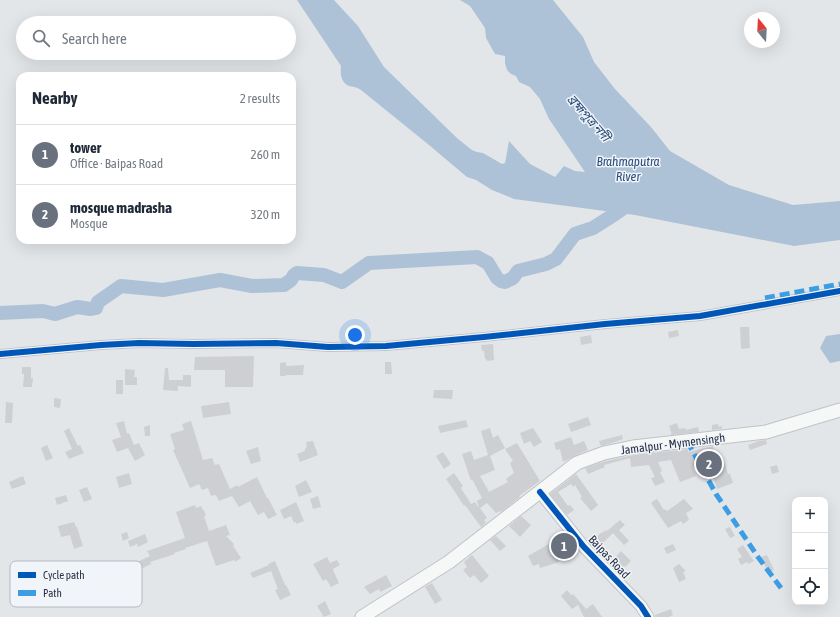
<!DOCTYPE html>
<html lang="en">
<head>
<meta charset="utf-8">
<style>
  :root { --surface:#fff; --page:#f2f2f3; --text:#1f2937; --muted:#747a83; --line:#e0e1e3; --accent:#69707e }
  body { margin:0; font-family:"Asap Condensed","Noto Sans Bengali",sans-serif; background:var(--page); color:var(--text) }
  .controls { position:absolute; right:12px; bottom:12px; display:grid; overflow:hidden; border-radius:8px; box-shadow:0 4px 16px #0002 }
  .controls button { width:36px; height:36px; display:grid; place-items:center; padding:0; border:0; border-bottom:1px solid var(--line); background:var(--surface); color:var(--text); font:20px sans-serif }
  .compass { position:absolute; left:744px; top:12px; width:36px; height:36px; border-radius:50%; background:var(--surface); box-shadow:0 4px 16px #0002; rotate:342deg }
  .you { position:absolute; left:355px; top:335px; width:14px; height:14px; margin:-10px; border:3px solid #fff; border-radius:50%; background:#1a73e8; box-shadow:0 0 0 6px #1a73e833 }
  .badge { display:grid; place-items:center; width:26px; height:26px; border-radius:50%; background:var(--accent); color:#fff; font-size:13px; font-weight:700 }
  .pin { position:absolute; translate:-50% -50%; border:2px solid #fff; box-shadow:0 1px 4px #0006 }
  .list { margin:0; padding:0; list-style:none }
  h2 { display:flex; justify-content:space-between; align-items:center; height:52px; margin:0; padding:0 16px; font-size:17px }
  h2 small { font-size:13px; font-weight:400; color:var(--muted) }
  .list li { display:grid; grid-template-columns:26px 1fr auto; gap:12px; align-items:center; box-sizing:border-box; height:60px; padding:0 16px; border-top:1px solid var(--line) }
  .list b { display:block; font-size:15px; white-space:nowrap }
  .list p { margin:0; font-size:13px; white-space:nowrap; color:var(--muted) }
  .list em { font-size:13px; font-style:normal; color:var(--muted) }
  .icon { flex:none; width:22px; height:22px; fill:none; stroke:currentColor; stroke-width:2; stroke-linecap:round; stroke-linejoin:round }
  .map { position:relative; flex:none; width:840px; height:617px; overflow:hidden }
  .search { position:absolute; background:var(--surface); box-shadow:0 4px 16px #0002; left:16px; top:16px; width:280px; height:44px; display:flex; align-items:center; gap:10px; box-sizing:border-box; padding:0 14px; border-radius:22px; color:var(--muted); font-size:15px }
  .panel { position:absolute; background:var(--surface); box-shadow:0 4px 16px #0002; left:16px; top:72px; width:280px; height:172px; border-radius:12px }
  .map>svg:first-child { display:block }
  .water { fill:#aec2d7 }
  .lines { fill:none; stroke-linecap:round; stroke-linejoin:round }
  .river { stroke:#aec2d7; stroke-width:14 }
  .building { fill:#cdcfd3 }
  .street-casing { stroke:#c1c4c7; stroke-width:10 }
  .secondary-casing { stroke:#c1c4c7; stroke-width:13 }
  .primary-casing { stroke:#bfc3c7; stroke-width:15 }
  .street { stroke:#f3f4f5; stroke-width:8 }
  .secondary { stroke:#f6f7f7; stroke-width:11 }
  .primary { stroke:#f6f7f7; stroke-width:13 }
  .quiet { stroke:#3d9de3; stroke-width:5; stroke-dasharray:10 5; stroke-linecap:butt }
  .cycleway-casing { stroke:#f1f4f8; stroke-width:8 }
  .cycleway { stroke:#0057b8; stroke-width:6 }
  .labels { text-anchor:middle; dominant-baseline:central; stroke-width:3; stroke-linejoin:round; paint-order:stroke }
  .street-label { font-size:12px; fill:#273145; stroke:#f1f4f8 }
  .water-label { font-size:13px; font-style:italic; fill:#2c4f7e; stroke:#f1f4f8 }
  .key { fill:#f1f4f8; stroke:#b4bac2; stroke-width:1 }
  .key-label { font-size:11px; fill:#273145 }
</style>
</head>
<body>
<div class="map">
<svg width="840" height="617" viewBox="0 0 840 617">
  <rect width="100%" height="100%" fill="#e3e6e9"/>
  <g class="water">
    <path d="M297 0H334L358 26 384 67 458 139 472 150 477 152 483 153 502 164 505 163 509 141 530 164 555 177 564 166 575 171 585 172 549 119 540 99 530 87 519 82 516 76 511 74 507 70 505 63V56L495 54 486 38 485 28 470 6 460 0H553L583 37 594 62 615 89 651 127 670 151 729 185 793 205 840 201V240L794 246 635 215 514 199 492 190 476 180 467 177 429 145 361 90C355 86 355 88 349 86 341 83 340 74 341 66Z"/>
    <polygon points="840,334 840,361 830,363 820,348 826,336"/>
  </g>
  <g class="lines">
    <polyline class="river" points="0,313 43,311 55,314 77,307 91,309 96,308 98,302 121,286 163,290 220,280 252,286 284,285 291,280 294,275 297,273 324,275 342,282 369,263 477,257 488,263 497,278 501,281 505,282 513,278 518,271 546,264 556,259 575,234 593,228 615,214 632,202"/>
  </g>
  <g class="building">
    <polygon points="740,327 749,327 750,348 741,349"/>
    <polygon points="678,330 679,336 669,338 668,332"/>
    <polygon points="591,335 592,343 581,345 580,337"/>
    <polygon points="493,344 494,360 487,361 486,359 485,359 484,351 482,351 481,345"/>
    <polygon points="254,356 253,387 225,387 225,370 194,370 195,357"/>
    <polygon points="286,362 286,366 304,365 303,375 286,375 286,376 280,376 280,363"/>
    <polygon points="385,362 391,362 392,374 385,374"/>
    <polygon points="22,367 31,367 31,378 33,378 32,387 23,387 24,374 22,374"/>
    <polygon points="165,368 168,368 169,380 183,380 183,375 191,375 191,387 178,386 178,391 163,390"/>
    <polygon points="125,369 135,370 134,377 137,377 137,385 125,385"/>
    <rect x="116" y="380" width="7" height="14"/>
    <polygon points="434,390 453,390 452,399 433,398"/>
    <polygon points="54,398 61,399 60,408 54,407"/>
    <polygon points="6,402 13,403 12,423 5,423"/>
    <polygon points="229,402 231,414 203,418 201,406"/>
    <polygon points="588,417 591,425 571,432 568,424"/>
    <polygon points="466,420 468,427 440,433 438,426"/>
    <polygon points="124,421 127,434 129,433 134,445 139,443 145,455 135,461 128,448 117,452 112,440 121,437 116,423"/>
    <polygon points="191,421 203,460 212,458 215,465 219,464 230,489 237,485 238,487 257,477 267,498 268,498 277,515 268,519 264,512 258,515 250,501 239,507 232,496 219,501 216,495 211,496 208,488 202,490 199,484 190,488 173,450 175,449 170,434 184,430 182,424"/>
    <polygon points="677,423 679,429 685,428 686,430 698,427 699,432 671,435 671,433 672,432 671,432 669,426"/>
    <polygon points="718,424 719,427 722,426 722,429 712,430 712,425"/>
    <polygon points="150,425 150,436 145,436 144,427"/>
    <polygon points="69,428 78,446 80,445 84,453 69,459 65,452 72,449 64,431"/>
    <polygon points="490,428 493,438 498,435 505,448 490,456 495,470 480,476 489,492 508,482 506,479 514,473 510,463 513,461 505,449 517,443 540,481 519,496 520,497 501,512 501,511 496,513 487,503 480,508 487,518 484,520 486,523 481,527 465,505 464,506 455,492 446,479 454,473 463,486 461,488 471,504 475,502 479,508 477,501 482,498 472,479 471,481 462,454 471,451 474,460 488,455 481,431"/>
    <polygon points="533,428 542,442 534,447 530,441 524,444 520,433"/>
    <polygon points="622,435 623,439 615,442 601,446 599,441"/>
    <polygon points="571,437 574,445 584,441 588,450 574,456 567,460 563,462 560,449 556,450 554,443"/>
    <polygon points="766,440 767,444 750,450 748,445 759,441"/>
    <polygon points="313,441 318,455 300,462 297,454 305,451 305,448 307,447 306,442"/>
    <polygon points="47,445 53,458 46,461 41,448"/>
    <polygon points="713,446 717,464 724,461 728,474 730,474 733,483 717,489 713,476 709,477 705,466 693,468 696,476 680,482 671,460 658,462 662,471 660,472 665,482 655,486 651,478 655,477 649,465 631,467 630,458 604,465 605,467 588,474 585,468 606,461 634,455 688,449 688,452"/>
    <polygon points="258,447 261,461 251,464 246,451"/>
    <polygon points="443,452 451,464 444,469 436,456"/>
    <polygon points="777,465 779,472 772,474 770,467"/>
    <polygon points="129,473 132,484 119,488 116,477"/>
    <polygon points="576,474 598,505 591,511 580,498 582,497 575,485 573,487 571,484 558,492 568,506 570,505 574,510 567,515 550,494"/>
    <polygon points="23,476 26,484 12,489 9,482"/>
    <polygon points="306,480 312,492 299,497 295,486"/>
    <polygon points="87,487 92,499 84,502 79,490"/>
    <polygon points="66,495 68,501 57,505 55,498"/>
    <polygon points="318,496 321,507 313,509 310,499"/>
    <polygon points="657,499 664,510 665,509 667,511 684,499 693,509 686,513 689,520 683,524 681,521 668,528 651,503 653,501"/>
    <polygon points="296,502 304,521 296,524 296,522 294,523 291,516 284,519 280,510"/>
    <polygon points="195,505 196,508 201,506 203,510 204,510 206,516 204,516 209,531 226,525 230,535 226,536 234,544 233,546 241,558 235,562 234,560 216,566 207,541 185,548 186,549 174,553 175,554 150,562 151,564 141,569 140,567 132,572 131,570 127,572 124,566 134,561 135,563 150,556 147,551 185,538 176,512"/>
    <polygon points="521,516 531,525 520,537 509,526"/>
    <polygon points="620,520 625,525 619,530 629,541 624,545 613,533 597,549 591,542 602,532 602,533 606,530 607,531"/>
    <polygon points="74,522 76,527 77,527 83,546 74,549 70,535 61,537 58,526"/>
    <polygon points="730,527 735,536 730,538 725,529"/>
    <polygon points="127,532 129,538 123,541 121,534"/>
    <polygon points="145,534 148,542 138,547 137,544 130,547 128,541"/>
    <polygon points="496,536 506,546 500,551 490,540"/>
    <polygon points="561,537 562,547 557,557 559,562 540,568 539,564 533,566 528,556"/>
    <polygon points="673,544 676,550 667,554 664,548"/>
    <polygon points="743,545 754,561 748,564 747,562 741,565 738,559 742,557 737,549"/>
    <polygon points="621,551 631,561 625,567 624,566 619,570 611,562"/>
    <polygon points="472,555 489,576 481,583 474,575 470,578 463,570 467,567 464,562"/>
    <polygon points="767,555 774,570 768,573 761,557"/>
    <polygon points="327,557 330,563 337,560 340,565 333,569 333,570 339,583 331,587 326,579 323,581 313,564"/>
    <polygon points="275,561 285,585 286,585 291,595 280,600 275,590 278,589 271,571 253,578 250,573 269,565 268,564"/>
    <polygon points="679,564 686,571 683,572 686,579 679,582 673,568"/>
    <polygon points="386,575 392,586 380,592 379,589 370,594 364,587"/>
    <polygon points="432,583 442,600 435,604 425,587"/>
    <polygon points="567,590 571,595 573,594 586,609 593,604 602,617 584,617 578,605 572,609 561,596"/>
    <polygon points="325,601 331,614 324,617 317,606"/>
    <polygon points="671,609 673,615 669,617 655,617 655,615"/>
  </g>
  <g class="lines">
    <defs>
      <polyline id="street" points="0,354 101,345 139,343 193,344 276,343 328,347 386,346 484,337 605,324 700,316 840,291"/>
      <polyline id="secondary" points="540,492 584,547 641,606 648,617"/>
      <polyline id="primary" points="362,617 449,562 577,463 604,453 633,447 766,432 840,410"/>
    </defs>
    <use href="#street" class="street-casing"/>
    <use href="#secondary" class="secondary-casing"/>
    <use href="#primary" class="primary-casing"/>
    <use href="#street" class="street"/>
    <use href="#secondary" class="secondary"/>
    <use href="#primary" class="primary"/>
    <g class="quiet">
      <polyline points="765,298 840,284"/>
      <polyline points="687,441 716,494 758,557 781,588"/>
    </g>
    <defs>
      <g id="cycleway">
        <polyline points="0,354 101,345 139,343 193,344 276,343 328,347 386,346 484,337 605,324 700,316 840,291"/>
        <polyline points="540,492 584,547 641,606 648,617"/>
      </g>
    </defs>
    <use href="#cycleway" class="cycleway-casing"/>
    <use href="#cycleway" class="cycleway"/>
  </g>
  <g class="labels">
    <g class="street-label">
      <text transform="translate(673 444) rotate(-7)">Jamalpur - Mymensingh</text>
      <text transform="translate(609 557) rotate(47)">Baipas Road</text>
    </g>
    <g class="water-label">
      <text transform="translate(589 118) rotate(49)">ব্রহ্মপুত্র নদী</text>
      <text x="628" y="161">Brahmaputra<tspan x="628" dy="15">River</tspan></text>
    </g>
  </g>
  <rect x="10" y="561" width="132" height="46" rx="6" class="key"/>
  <rect x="18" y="572" width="18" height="6" fill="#0057b8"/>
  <rect x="18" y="590" width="18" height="6" fill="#3d9de3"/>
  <g class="key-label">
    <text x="43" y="579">Cycle path</text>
    <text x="43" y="597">Path</text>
  </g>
</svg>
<div class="controls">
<button>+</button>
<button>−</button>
<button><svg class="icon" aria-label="locate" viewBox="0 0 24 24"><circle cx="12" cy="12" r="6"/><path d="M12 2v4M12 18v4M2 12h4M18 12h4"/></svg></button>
</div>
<svg class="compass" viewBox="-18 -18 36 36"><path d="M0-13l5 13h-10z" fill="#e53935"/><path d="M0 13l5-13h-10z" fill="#747a83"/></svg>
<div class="you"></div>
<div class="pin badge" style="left:564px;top:546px">1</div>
<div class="pin badge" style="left:709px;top:464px">2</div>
<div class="search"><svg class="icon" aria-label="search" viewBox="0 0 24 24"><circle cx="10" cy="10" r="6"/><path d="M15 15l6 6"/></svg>Search here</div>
<section class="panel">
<h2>Nearby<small>2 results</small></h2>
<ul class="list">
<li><span class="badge">1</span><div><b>tower</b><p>Office · Baipas Road</p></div><em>260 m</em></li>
<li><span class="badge">2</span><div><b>mosque madrasha</b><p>Mosque</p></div><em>320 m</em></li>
</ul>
</section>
</div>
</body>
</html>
